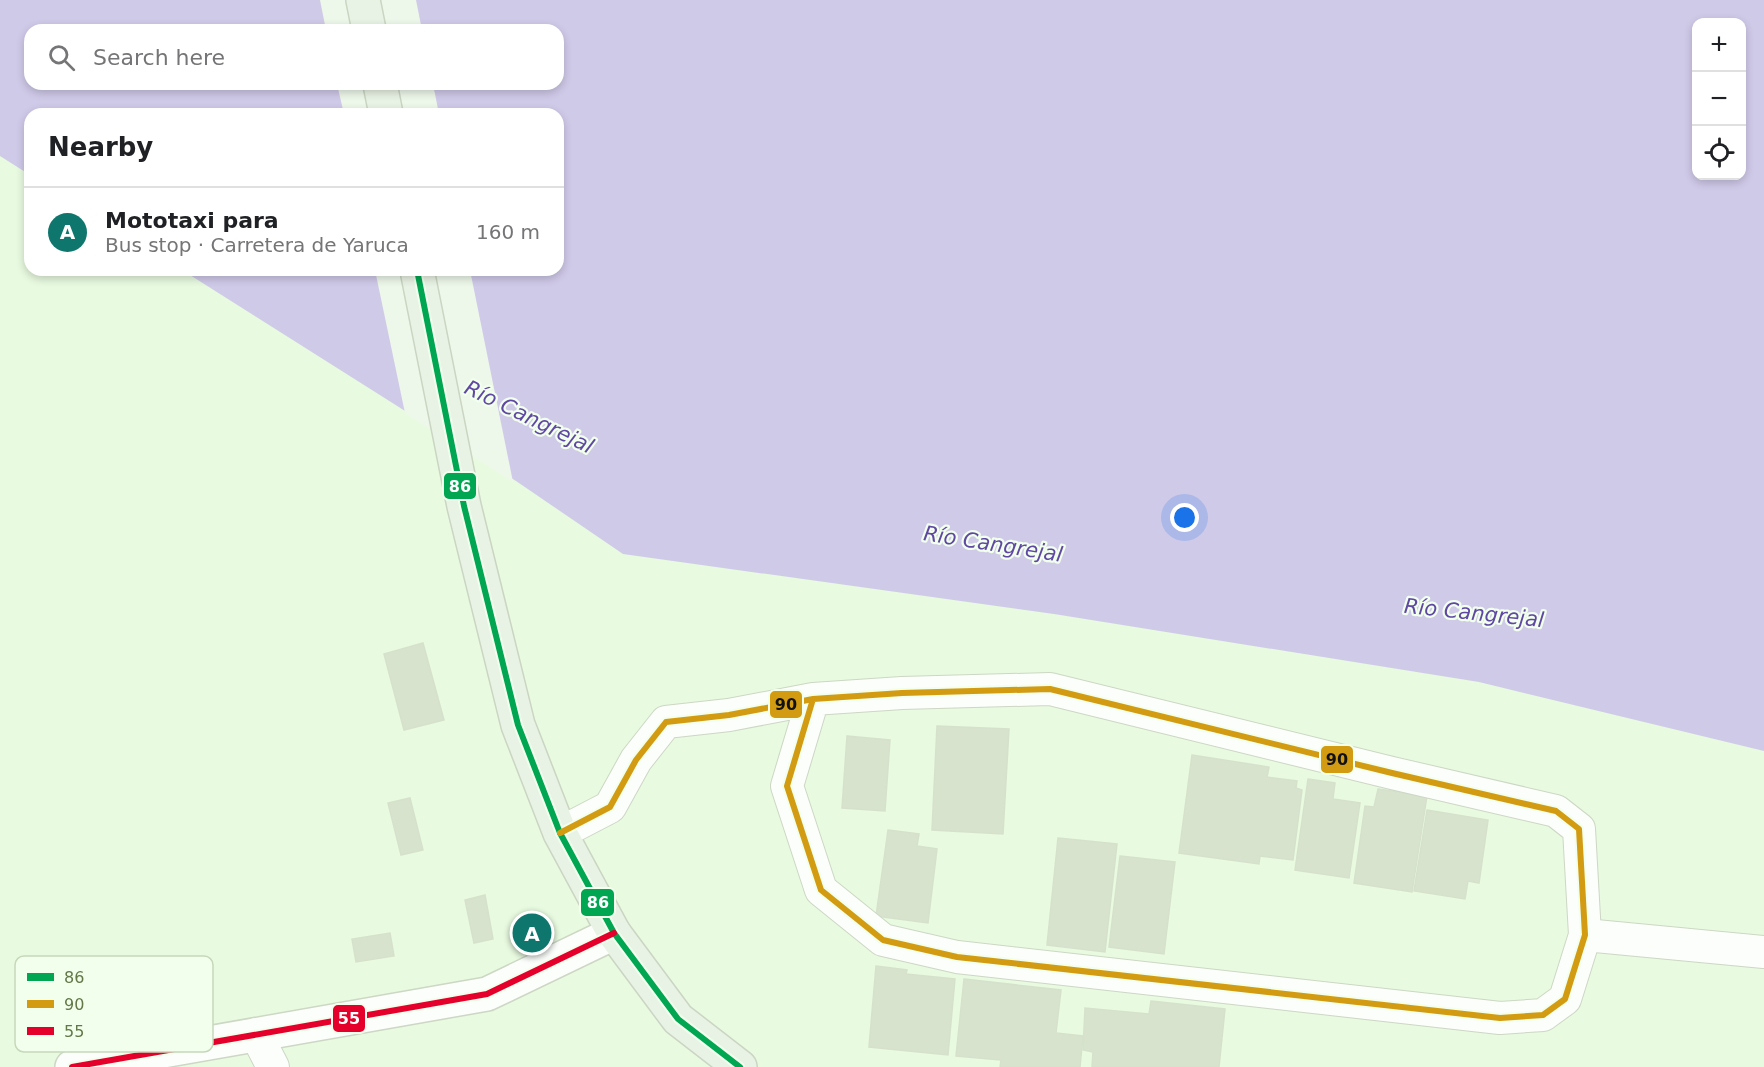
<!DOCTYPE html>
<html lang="en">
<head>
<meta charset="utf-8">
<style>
  :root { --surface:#fff; --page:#f6f6f6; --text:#202124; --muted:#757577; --line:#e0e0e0; --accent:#0f766e }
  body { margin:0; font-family:"DejaVu Sans",sans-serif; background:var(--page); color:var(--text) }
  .controls { position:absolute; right:18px; top:18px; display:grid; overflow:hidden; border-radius:12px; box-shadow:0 3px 9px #0003 }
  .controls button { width:54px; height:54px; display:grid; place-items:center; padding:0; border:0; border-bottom:2px solid var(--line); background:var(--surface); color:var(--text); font:30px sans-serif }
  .you { position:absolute; left:1185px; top:518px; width:21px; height:21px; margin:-15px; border:4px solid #fff; border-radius:50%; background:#1a73e8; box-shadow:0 0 0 9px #1a73e833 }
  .badge { display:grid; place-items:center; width:39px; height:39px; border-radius:50%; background:var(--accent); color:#fff; font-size:20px; font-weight:700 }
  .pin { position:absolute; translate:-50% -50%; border:3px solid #fff; box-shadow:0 2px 6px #0006 }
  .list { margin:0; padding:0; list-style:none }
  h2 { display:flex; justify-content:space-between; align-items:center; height:78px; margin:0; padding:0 24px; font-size:26px }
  h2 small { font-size:20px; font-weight:400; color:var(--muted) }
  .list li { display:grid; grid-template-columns:39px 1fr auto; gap:18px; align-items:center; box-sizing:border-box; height:90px; padding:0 24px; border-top:2px solid var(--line) }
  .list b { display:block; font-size:22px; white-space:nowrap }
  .list p { margin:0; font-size:20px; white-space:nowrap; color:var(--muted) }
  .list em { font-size:20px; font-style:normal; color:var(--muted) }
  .icon { flex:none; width:33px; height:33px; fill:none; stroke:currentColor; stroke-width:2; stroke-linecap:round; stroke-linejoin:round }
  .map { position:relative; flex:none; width:1764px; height:1067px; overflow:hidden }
  .search { position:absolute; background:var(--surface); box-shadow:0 3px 9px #0003; left:24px; top:24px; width:540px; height:66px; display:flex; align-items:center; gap:15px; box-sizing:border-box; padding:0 21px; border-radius:18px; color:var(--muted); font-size:22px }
  .panel { position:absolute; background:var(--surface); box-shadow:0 3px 9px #0003; left:24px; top:108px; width:540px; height:168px; border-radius:18px }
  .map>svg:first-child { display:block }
  .residential { fill:#e8fae0; fill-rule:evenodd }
  .water { fill:#d0cae9; fill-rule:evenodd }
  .pier { fill:#eef8ea }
  .building { fill:#d8e3ce; stroke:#d6e1cc; stroke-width:1.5 }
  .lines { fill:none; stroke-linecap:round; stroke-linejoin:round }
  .minor-casing { stroke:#cdd7c4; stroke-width:34 }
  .tertiary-casing { stroke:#cdd7c4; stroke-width:36 }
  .primary-casing { stroke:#cad5c2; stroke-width:36 }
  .minor { stroke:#fcfefc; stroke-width:32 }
  .tertiary { stroke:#fcfefc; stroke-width:33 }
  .primary { stroke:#e9f3e5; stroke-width:33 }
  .bus-1-casing { stroke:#f1ffec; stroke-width:10 }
  .bus-2-casing { stroke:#f1ffec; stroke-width:10 }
  .bus-3-casing { stroke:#f1ffec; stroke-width:10 }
  .bus-1 { stroke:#00a651; stroke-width:6 }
  .bus-2 { stroke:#d29b12; stroke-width:6 }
  .bus-3 { stroke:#e4002b; stroke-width:6 }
  .labels { text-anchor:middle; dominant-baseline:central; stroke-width:4.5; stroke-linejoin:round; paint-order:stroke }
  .water-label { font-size:21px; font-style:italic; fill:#5f47a4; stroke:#f1ffec }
  .key { fill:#f1ffec; stroke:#c6d7ba; stroke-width:1.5 }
  .key-label { font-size:16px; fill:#627947 }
  .line-badge { stroke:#f1ffec; stroke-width:2 }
  .badge-label { font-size:16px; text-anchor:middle; font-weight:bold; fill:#fff }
  .pale-badge-label { font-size:16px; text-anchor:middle; font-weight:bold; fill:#111 }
</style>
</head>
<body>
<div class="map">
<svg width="1764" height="1067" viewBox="0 0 1764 1067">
  <rect width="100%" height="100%" fill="#eef8ea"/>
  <path class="residential" d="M0 0H1764V1067H0ZM1696 22H1742V176H1696ZM30 30H558V84H30ZM30 114H558V270H30Z"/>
  <path class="water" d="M0 0H1764V751L1479 682 1054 614 623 554 516 481 182 270H558V114H30V175L0 156ZM1696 22H1742V176H1696ZM30 30H558V84H30Z"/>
  <g class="pier">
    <polygon points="320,0 416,0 422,30 326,30"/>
    <polygon points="337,84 433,84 439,114 344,114"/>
    <polygon points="375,270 470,270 513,482 405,413"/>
  </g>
  <g class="building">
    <polygon points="423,643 444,720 404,730 384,654"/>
    <polygon points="937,726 1009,729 1003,834 932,830"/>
    <polygon points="847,736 890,740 885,811 842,808"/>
    <polygon points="1192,755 1269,767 1267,777 1297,781 1296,788 1302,790 1293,860 1260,856 1259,864 1179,853"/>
    <polygon points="1308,779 1335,783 1333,799 1360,803 1349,878 1295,870"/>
    <polygon points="1378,789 1427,796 1412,892 1354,883 1365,806 1374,807"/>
    <polygon points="410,798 423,850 401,855 388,803"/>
    <polygon points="1427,810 1488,820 1479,883 1468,881 1465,899 1414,891"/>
    <polygon points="888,830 919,834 917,846 937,849 928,923 876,916"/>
    <polygon points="1058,838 1117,844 1105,952 1047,945"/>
    <polygon points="1120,856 1175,862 1164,954 1109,947"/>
    <polygon points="485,895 493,939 474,943 465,900"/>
    <polygon points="390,933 394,956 356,962 352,939"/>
    <polygon points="876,966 907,970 906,974 955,979 948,1055 869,1047"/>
    <polygon points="964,979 1061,990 1056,1033 1083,1036 1080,1067 1000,1067 1001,1060 956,1056"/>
    <polygon points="1151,1001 1225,1009 1219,1067 1092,1067 1093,1052 1083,1050 1085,1008 1149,1014"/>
  </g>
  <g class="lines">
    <defs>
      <g id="minor">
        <polyline points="560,833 610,807 636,760 666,722 729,715 813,699 902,693 1050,689 1392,773 1556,811 1579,829 1585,935 1565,999 1543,1015 1500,1018 957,957 883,940 821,890 787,786 813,699"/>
        <polyline points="1585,935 1764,952"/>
        <polyline points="256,1034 273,1067"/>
      </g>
      <polyline id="tertiary" points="72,1067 487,994 614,933"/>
      <g id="primary">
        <polyline points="363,0 369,30"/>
        <polyline points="380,84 386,114"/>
        <polyline points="417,270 464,506 518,725 560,833 614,933 678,1019 740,1067"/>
      </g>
    </defs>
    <use href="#minor" class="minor-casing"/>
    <use href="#tertiary" class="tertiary-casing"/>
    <use href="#primary" class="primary-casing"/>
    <use href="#minor" class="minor"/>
    <use href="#tertiary" class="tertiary"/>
    <use href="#primary" class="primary"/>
    <defs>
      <polyline id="bus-1" points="417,270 464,506 518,725 560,833 614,933 678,1019 740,1067"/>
      <polyline id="bus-2" points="560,833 610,807 636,760 666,722 729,715 813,699 902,693 1050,689 1392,773 1556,811 1579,829 1585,935 1565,999 1543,1015 1500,1018 957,957 883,940 821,890 787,786 813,699"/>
      <polyline id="bus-3" points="72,1067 487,994 614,933"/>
    </defs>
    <use href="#bus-1" class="bus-1-casing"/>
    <use href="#bus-2" class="bus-2-casing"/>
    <use href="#bus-3" class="bus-3-casing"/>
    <use href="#bus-1" class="bus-1"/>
    <use href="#bus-2" class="bus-2"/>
    <use href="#bus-3" class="bus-3"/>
  </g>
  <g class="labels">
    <g class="water-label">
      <text transform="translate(529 417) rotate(26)">Río Cangrejal</text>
      <text transform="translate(993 544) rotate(9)">Río Cangrejal</text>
      <text transform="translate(1474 613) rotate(6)">Río Cangrejal</text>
    </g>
  </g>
  <rect x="15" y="956" width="198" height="96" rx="9" class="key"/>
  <rect x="27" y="973" width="27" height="8" fill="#00a651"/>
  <rect x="27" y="1000" width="27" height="8" fill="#d29b12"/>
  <rect x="27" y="1027" width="27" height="8" fill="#e4002b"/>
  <g class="key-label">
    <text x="64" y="983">86</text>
    <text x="64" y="1010">90</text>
    <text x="64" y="1037">55</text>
  </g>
  <g class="line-badge">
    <rect x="443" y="472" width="34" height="28" rx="6" fill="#00a651"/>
    <rect x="769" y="690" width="34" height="29" rx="6" fill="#d29b12"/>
    <rect x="1320" y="745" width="34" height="29" rx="6" fill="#d29b12"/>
    <rect x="580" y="888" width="35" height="29" rx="6" fill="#00a651"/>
    <rect x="332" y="1004" width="34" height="29" rx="6" fill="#e4002b"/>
  </g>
  <g class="badge-label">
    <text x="460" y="492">86</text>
    <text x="598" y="908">86</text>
    <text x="349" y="1024">55</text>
  </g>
  <g class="pale-badge-label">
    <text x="786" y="710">90</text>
    <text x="1337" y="765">90</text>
  </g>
</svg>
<div class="controls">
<button>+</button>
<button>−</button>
<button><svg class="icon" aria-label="locate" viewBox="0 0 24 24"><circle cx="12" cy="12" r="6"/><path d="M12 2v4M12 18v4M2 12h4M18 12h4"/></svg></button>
</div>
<div class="you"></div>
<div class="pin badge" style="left:532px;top:933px">A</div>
<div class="search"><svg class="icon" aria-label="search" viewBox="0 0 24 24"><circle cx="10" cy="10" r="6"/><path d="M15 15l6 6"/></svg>Search here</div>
<section class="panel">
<h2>Nearby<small></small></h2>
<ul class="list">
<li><span class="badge">A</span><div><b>Mototaxi para</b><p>Bus stop · Carretera de Yaruca</p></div><em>160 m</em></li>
</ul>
</section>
</div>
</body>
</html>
